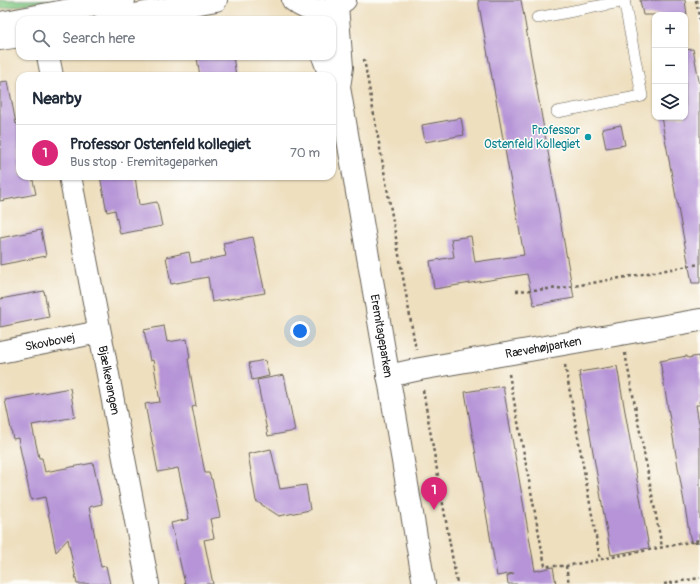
<!DOCTYPE html>
<html lang="en">
<head>
<meta charset="utf-8">
<style>
  :root { --surface:#fff; --page:#f2f2f3; --text:#1f2937; --muted:#747a83; --line:#e0e1e3; --accent:#db2777 }
  body { margin:0; font-family:Pangolin,sans-serif; background:var(--page); color:var(--text) }
  .controls { position:absolute; right:12px; top:12px; display:grid; overflow:hidden; border-radius:8px; box-shadow:0 1px 3px #0004 }
  .controls button { width:36px; height:36px; display:grid; place-items:center; padding:0; border:0; border-bottom:1px solid var(--line); background:var(--surface); color:var(--text); font:20px sans-serif }
  .you { position:absolute; left:300px; top:331px; width:14px; height:14px; margin:-10px; border:3px solid #fff; border-radius:50%; background:#1a73e8; box-shadow:0 0 0 6px #1a73e833 }
  .badge { display:grid; place-items:center; width:26px; height:26px; border-radius:50%; background:var(--accent); color:#fff; font-size:13px; font-weight:700 }
  .pin { position:absolute; translate:-50% -33px; filter:drop-shadow(0 1px 2px #0008) }
  .pin::after { content:''; position:absolute; top:21px; width:14px; height:12px; background:inherit; clip-path:polygon(0 0,100% 0,50% 100%) }
  .list { margin:0; padding:0; list-style:none }
  h2 { display:flex; justify-content:space-between; align-items:center; height:52px; margin:0; padding:0 16px; font-size:17px }
  h2 small { font-size:13px; font-weight:400; color:var(--muted) }
  .list li { display:grid; grid-template-columns:26px 1fr auto; gap:12px; align-items:center; box-sizing:border-box; height:56px; padding:0 16px; border-top:1px solid var(--line) }
  .list b { display:block; font-size:15px; white-space:nowrap }
  .list p { margin:0; font-size:13px; white-space:nowrap; color:var(--muted) }
  .list em { font-size:13px; font-style:normal; color:var(--muted) }
  .icon { flex:none; width:22px; height:22px; fill:none; stroke:currentColor; stroke-width:2; stroke-linecap:round; stroke-linejoin:round }
  .map { position:relative; flex:none; width:700px; height:584px; overflow:hidden }
  .search { position:absolute; background:var(--surface); box-shadow:0 1px 3px #0004; left:16px; top:16px; width:320px; height:44px; display:flex; align-items:center; gap:10px; box-sizing:border-box; padding:0 14px; border-radius:12px; color:var(--muted); font-size:15px }
  .panel { position:absolute; background:var(--surface); box-shadow:0 1px 3px #0004; left:16px; top:72px; width:320px; height:108px; border-radius:12px }
  .map>svg:first-child { display:block }
  .green { fill:#85cd88; stroke:#507452 }
  .building { fill:#b694d7 }
  .lines { fill:none; stroke-linecap:round; stroke-linejoin:round }
  .service-casing { stroke:#666055; stroke-width:12 }
  .minor-casing { stroke:#666055; stroke-width:24 }
  .path { stroke:#666055; stroke-width:2.5; stroke-dasharray:3 3; stroke-linecap:butt }
  .service { stroke:#fff; stroke-width:11 }
  .minor { stroke:#fff; stroke-width:22 }
  .culture-dot { fill:#0f9aa8; stroke:#fdfcf7; stroke-width:1.5 }
  .labels { text-anchor:middle; dominant-baseline:central; stroke-width:3; stroke-linejoin:round; paint-order:stroke }
  .culture-label { font-size:12px; fill:#0d838f; stroke:#fdfcf7; text-anchor:end }
  .street-label { font-size:12px; fill:#1c1c1c; stroke:#fdfcf7 }
</style>
</head>
<body>
<div class="map">
<svg width="700" height="584" viewBox="0 0 700 584">
  <rect width="100%" height="100%" fill="#fdfcf7"/>
  <filter id="ink" filterUnits="userSpaceOnUse"><feTurbulence type="fractalNoise" baseFrequency=".025" numOctaves="2"/><feDisplacementMap in="SourceGraphic" scale="8" xChannelSelector="R" yChannelSelector="G"/><feConvolveMatrix kernelMatrix="1 2 1 2 8 2 1 2 1" color-interpolation-filters="sRGB"/></filter>
  <filter id="wash" filterUnits="userSpaceOnUse"><feTurbulence type="fractalNoise" baseFrequency=".012" numOctaves="4" result="noise"/><feDisplacementMap in="SourceGraphic" scale="16" xChannelSelector="R" yChannelSelector="G"/><feGaussianBlur stdDeviation="0.9" result="paint"/><feColorMatrix in="noise" values="0 0 0 0 0 0 0 0 0 0 0 0 0 0 0 0 0 1.4 0 .05"/><feComposite in="paint" operator="in"/></filter>
  <g filter="url(#wash)">
    <rect width="100%" height="100%" fill="#eedfbf"/>
    <polygon class="green" points="0,0 49,0 0,9"/>
    <g id="blocks">
      <g class="building">
        <polygon points="478,0 521,0 574,298 534,305 527,274 434,289 430,261 454,257 451,239 471,236 475,262 524,255"/>
        <polygon points="640,0 685,0 687,15 643,15"/>
        <polygon points="693,49 700,86 700,283 692,283 661,117 685,117 685,50"/>
        <polygon points="208,56 233,56 236,76 200,76 197,58"/>
        <polygon points="8,81 16,124 20,123 20,176 32,176 36,194 0,201 0,82"/>
        <polygon points="461,118 464,135 425,142 422,125"/>
        <polygon points="621,125 625,145 606,148 602,129"/>
        <polygon points="100,176 135,176 139,205 157,202 162,226 120,234 115,210 107,212"/>
        <polygon points="41,230 46,256 0,265 0,238"/>
        <polygon points="253,237 265,293 212,302 208,277 171,284 166,257 189,252 191,263 226,256 223,243"/>
        <polygon points="44,291 49,317 0,327 0,299"/>
        <polygon points="164,326 167,342 187,339 190,358 188,359 196,406 192,407 205,473 209,473 211,479 212,479 220,517 210,519 214,538 204,540 213,584 185,584 171,523 189,519 178,468 158,472 152,441 145,404 160,402 153,360 150,361 144,330"/>
        <polygon points="687,356 688,358 698,356 700,365 700,405 696,405 700,429 700,542 691,543 660,361"/>
        <polygon points="265,360 269,376 252,380 249,363"/>
        <polygon points="617,366 649,548 611,555 579,372"/>
        <polygon points="284,375 295,431 268,436 257,380"/>
        <polygon points="503,386 535,571 553,567 556,584 508,584 507,576 514,573 497,576 465,392"/>
        <polygon points="70,388 75,417 32,425 39,458 42,458 45,472 93,463 102,504 89,507 101,567 106,566 110,584 77,584 68,539 56,552 45,497 31,500 18,438 13,439 5,400"/>
        <polygon points="271,449 280,489 306,485 310,510 279,516 256,501 248,454"/>
      </g>
    </g>
  </g>
  <g filter="url(#ink)">
    <use href="#blocks" fill-opacity="0" stroke="#666055" stroke-width="1"/>
    <g class="lines">
      <defs>
        <g id="service">
          <polyline points="537,18 625,1"/>
          <polyline points="557,112 642,96 624,0"/>
        </g>
        <g id="minor">
          <path d="M293 0C309 14 328 13 345 0"/>
          <path id="s1" d="M337 6 342 67 339 87 424 584"/>
          <polyline points="107,20 216,0"/>
          <polyline points="0,23 124,0"/>
          <polyline points="0,39 20,36"/>
          <polyline points="48,56 52,76"/>
          <polyline points="323,56 328,70 339,87"/>
          <path id="s2" d="M70 176 148 584"/>
          <path id="s3" d="M0 352 99 332"/>
          <path id="s4" d="M388 376 420 369 700 320"/>
        </g>
      </defs>
      <use href="#service" class="service-casing"/>
      <use href="#minor" class="minor-casing"/>
      <g class="path">
        <polyline points="696,0 700,22"/>
        <polyline points="364,59 416,350"/>
        <polyline points="516,291 563,288 700,264"/>
        <polyline points="625,353 662,547"/>
        <polyline points="565,365 600,559"/>
        <polyline points="509,374 545,566 566,566 700,540"/>
        <polyline points="423,390 457,584"/>
        <polyline points="566,566 569,584"/>
        <polyline points="664,584 700,578"/>
      </g>
      <use href="#service" class="service"/>
      <use href="#minor" class="minor"/>
    </g>
  </g>
  <circle class="culture-dot" cx="588" cy="137" r="4"/>
  <g class="labels">
    <g class="culture-label">
      <text x="580" y="130">Professor<tspan x="580" dy="14">Ostenfeld Kollegiet</tspan></text>
    </g>
    <g class="street-label">
      <text stroke="none"><textPath href="#s1" startOffset="334">Eremitageparken</textPath></text>
      <text stroke="none"><textPath href="#s3" startOffset="51">Skovbovej</textPath></text>
      <text stroke="none"><textPath href="#s4" startOffset="158">Rævehøjparken</textPath></text>
      <text stroke="none"><textPath href="#s2" startOffset="208">Bjælkevangen</textPath></text>
    </g>
  </g>
</svg>
<div class="controls">
<button>+</button>
<button>−</button>
<button><svg class="icon" aria-label="layers" viewBox="0 0 24 24"><path d="M12 4l9 5-9 5-9-5zM3 14l9 5 9-5"/></svg></button>
</div>
<div class="you"></div>
<div class="pin badge" style="left:434px;top:510px">1</div>
<div class="search"><svg class="icon" aria-label="search" viewBox="0 0 24 24"><circle cx="10" cy="10" r="6"/><path d="M15 15l6 6"/></svg>Search here</div>
<section class="panel">
<h2>Nearby<small></small></h2>
<ul class="list">
<li><span class="badge">1</span><div><b>Professor Ostenfeld kollegiet</b><p>Bus stop · Eremitageparken</p></div><em>70 m</em></li>
</ul>
</section>
</div>
</body>
</html>
